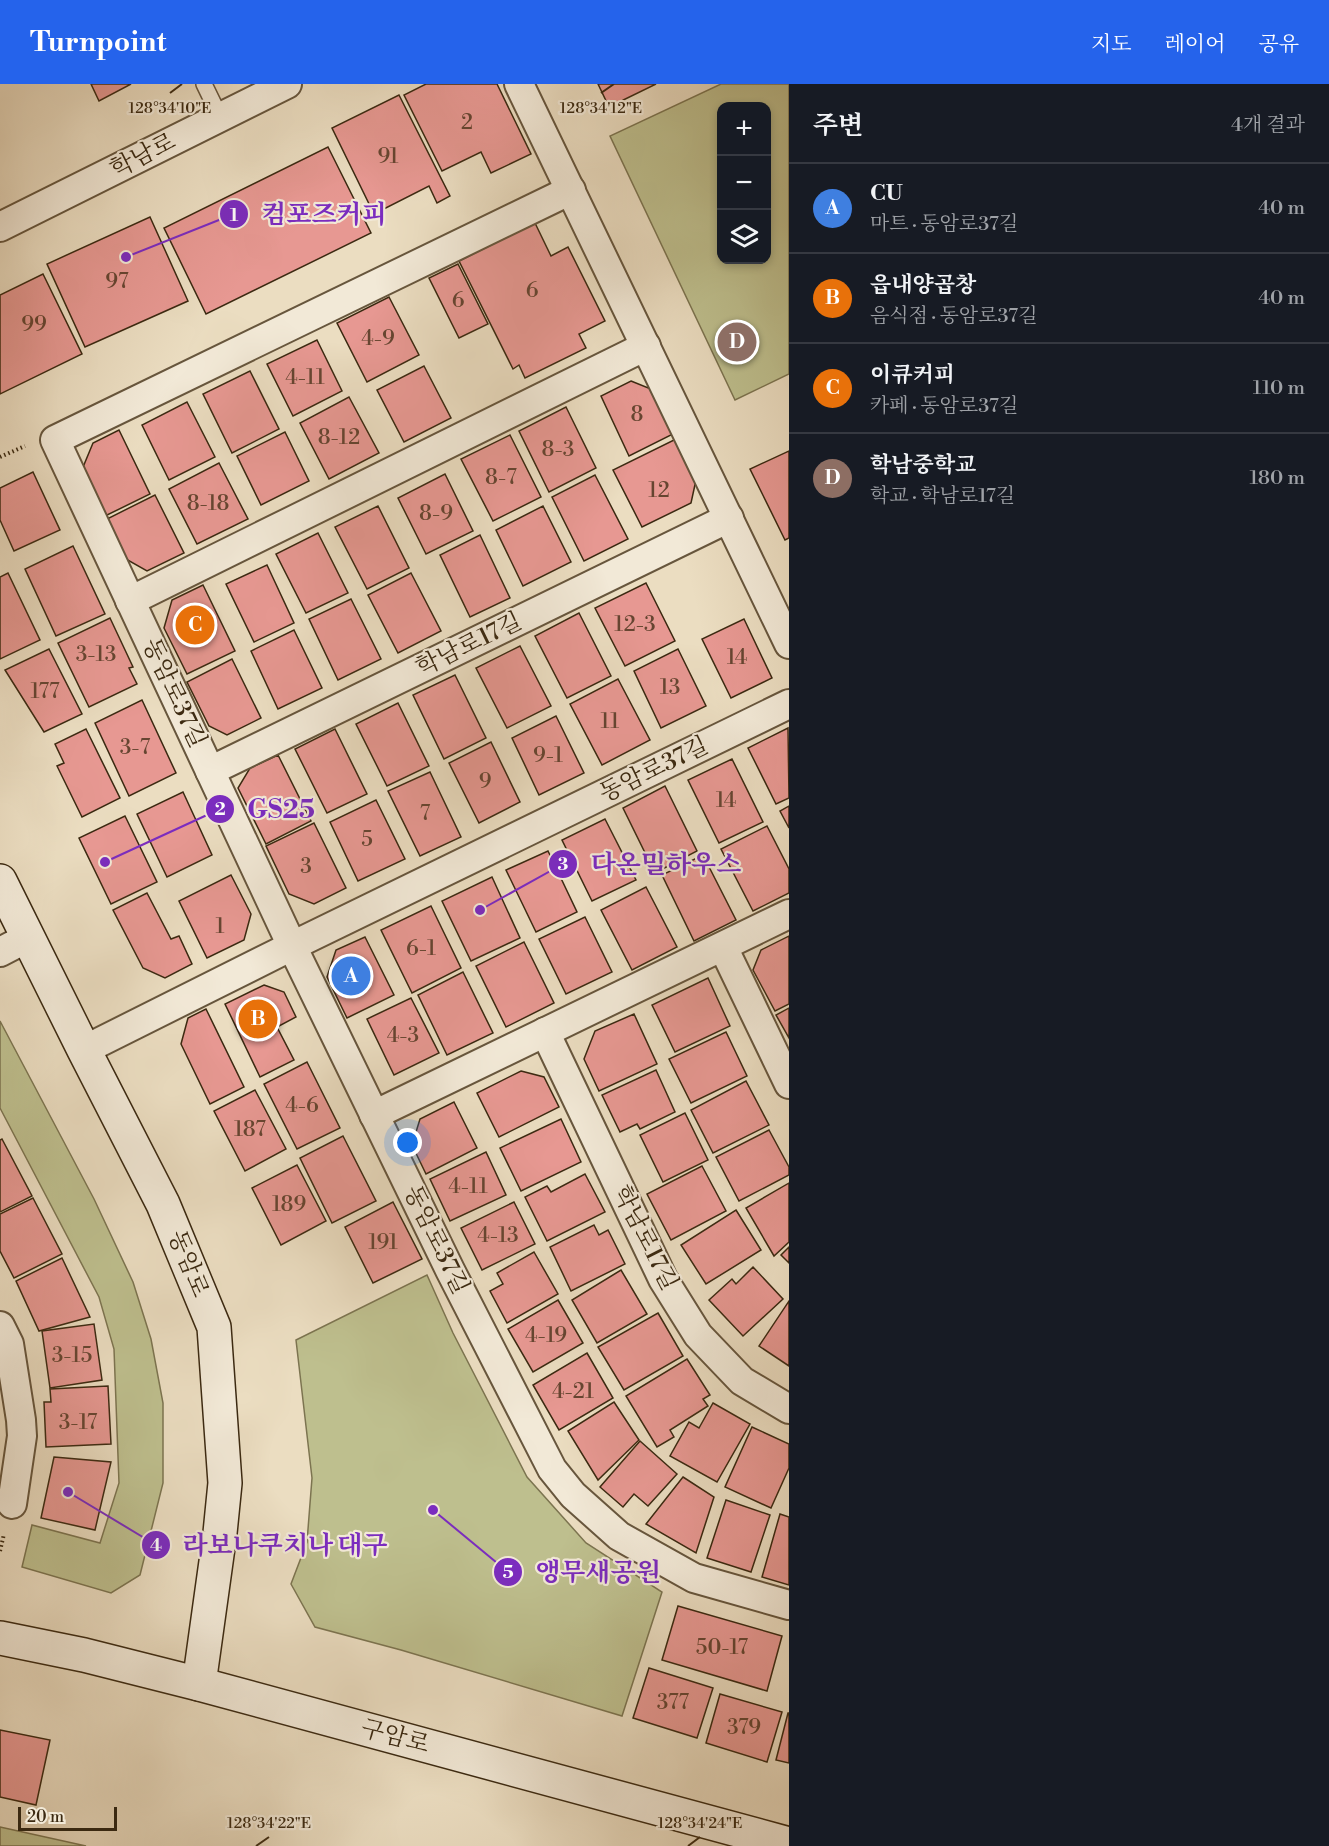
<!DOCTYPE html>
<html lang="ko">
<head>
<meta charset="utf-8">
<style>
  :root { --surface:#171b24; --page:#20242c; --text:#f1f3f6; --muted:#9ea1a6; --line:#363941; --accent:#2563eb }
  body { margin:0; font-family:"Libre Bodoni","Noto Serif KR",serif; background:var(--page); color:var(--text) }
  .controls { position:absolute; right:18px; top:18px; display:grid; overflow:hidden; border-radius:12px; box-shadow:0 3px 9px #0003 }
  .controls button { width:54px; height:54px; display:grid; place-items:center; padding:0; border:0; border-bottom:2px solid var(--line); background:var(--surface); color:var(--text); font:30px sans-serif }
  .scale { position:absolute; left:18px; bottom:15px; width:99px; box-sizing:border-box; padding-left:6px; border:3px solid #3b2911; border-top:0; font-size:16px; line-height:21px; white-space:nowrap; color:#3b2911; -webkit-text-stroke:4px #f2e9d7; paint-order:stroke }
  .you { position:absolute; left:408px; top:1059px; width:21px; height:21px; margin:-15px; border:4px solid #fff; border-radius:50%; background:#1a73e8; box-shadow:0 0 0 9px #1a73e833 }
  .badge { display:grid; place-items:center; width:39px; height:39px; border-radius:50%; background:var(--accent); color:#fff; font-size:20px; font-weight:700 }
  .pin { position:absolute; translate:-50% -50%; border:3px solid #fff; box-shadow:0 2px 6px #0006 }
  .list { margin:0; padding:0; list-style:none }
  h2 { display:flex; justify-content:space-between; align-items:center; height:78px; margin:0; padding:0 24px; font-size:26px }
  h2 small { font-size:20px; font-weight:400; color:var(--muted) }
  .list li { display:grid; grid-template-columns:39px 1fr auto; gap:18px; align-items:center; box-sizing:border-box; height:90px; padding:0 24px; border-top:2px solid var(--line) }
  .list b { display:block; font-size:22px; white-space:nowrap }
  .list p { margin:0; font-size:20px; white-space:nowrap; color:var(--muted) }
  .list em { font-size:20px; font-style:normal; color:var(--muted) }
  .icon { flex:none; width:33px; height:33px; fill:none; stroke:currentColor; stroke-width:2; stroke-linecap:round; stroke-linejoin:round }
  .map { position:relative; flex:none; width:789px; height:1762px; overflow:hidden }
  header { display:flex; align-items:center; gap:36px; box-sizing:border-box; height:84px; padding:0 30px; background:var(--accent); color:#fff }
  header strong { font-size:28px }
  nav { display:flex; gap:33px; margin-inline-start:auto; font-size:21px }
  main { display:flex }
  aside { flex:1; background:var(--surface) }
  .map>svg:first-child { display:block }
  .green { fill:#bebf8e; stroke:#7c7450; stroke-width:1.5; fill-rule:evenodd }
  .building { fill:#e79892; stroke:#3b2911; stroke-width:1.5 }
  .lines { fill:none; stroke-linecap:round; stroke-linejoin:round }
  .service-casing { stroke:#67563d; stroke-width:18 }
  .minor-casing { stroke:#67563d; stroke-width:32 }
  .secondary-casing { stroke:#3b2911; stroke-width:36 }
  .path { stroke:#3b2911; stroke-width:4; stroke-dasharray:1.5 3; stroke-linecap:butt }
  .service { stroke:#f2e9d7; stroke-width:15 }
  .minor { stroke:#f2e9d7; stroke-width:28 }
  .secondary { stroke:#f2e9d7; stroke-width:33 }
  .ticks { fill:none; stroke:#3b2911; stroke-width:2 }
  .labels { text-anchor:middle; dominant-baseline:central; stroke-width:4.5; stroke-linejoin:round; paint-order:stroke }
  .number-label { font-size:21px; fill:#664531 }
  .street-label { font-size:24px; fill:#3b2911; stroke:#f2e9d7 }
  .ticks-label { font-size:15px; text-anchor:middle; fill:#3b2911; stroke:#f2e9d7; stroke-width:4.5; stroke-linejoin:round; paint-order:stroke }
  .leader { fill:none; stroke:#7b2cbf; stroke-width:2 }
  .callout-dot { fill:#7b2cbf; stroke:#f2e9d7; stroke-width:2 }
  .mark-label { font-size:18px; text-anchor:middle; font-weight:bold; fill:#fff }
  .callout-label { font-size:26px; text-anchor:middle; font-weight:bold; fill:#7b2cbf; stroke:#f2e9d7; stroke-width:4.5; stroke-linejoin:round; paint-order:stroke }
</style>
</head>
<body>
<header>
<strong>Turnpoint</strong>
<nav><a>지도</a><a>레이어</a><a>공유</a></nav>
</header>
<main>
<div class="map">
<svg width="789" height="1762" viewBox="0 0 789 1762">
  <rect width="100%" height="100%" fill="#ebddc1"/>
  <filter id="stains"><feTurbulence type="fractalNoise" baseFrequency=".00333" numOctaves="4"/><feColorMatrix values="0 0 0 0 .2 0 0 0 0 .09 0 0 0 0 .02 0 0 0 .5 -.17"/></filter>
  <radialGradient id="worn" r=".72"><stop offset=".6" stop-color="#630" stop-opacity="0"/><stop offset="1" stop-color="#630" stop-opacity=".3"/></radialGradient>
  <g class="green">
    <path d="M721 0H789V290L735 316 610 52ZM722 22H766V176H722Z"/>
    <polygon points="0,937 94,1115 133,1198 151,1255 163,1319 163,1399 140,1491 111,1509 22,1483 32,1441 100,1459 119,1399 114,1265 99,1213 0,1024"/>
    <polygon points="427,1191 453,1249 527,1393 586,1459 662,1508 622,1632 401,1566 315,1543 291,1500 307,1458 312,1394 296,1256"/>
    <polygon points="0,1743 86,1762 0,1762"/>
  </g>
  <g class="building">
    <polygon points="91,0 131,0 99,17"/>
    <polygon points="426,0 497,0 531,70 491,89 481,68 442,87 404,11"/>
    <polygon points="598,0 656,0 609,23"/>
    <polygon points="399,11 450,112 437,119 429,102 374,130 332,44"/>
    <polygon points="328,63 371,149 206,230 164,144"/>
    <polygon points="150,133 188,217 85,263 47,180"/>
    <polygon points="535,139 551,172 568,163 605,237 579,250 586,264 525,294 519,281 513,285 459,177"/>
    <polygon points="458,180 488,240 459,254 429,194"/>
    <polygon points="43,190 82,270 0,310 0,211"/>
    <polygon points="389,213 419,271 367,298 337,239"/>
    <polygon points="317,256 342,307 293,332 267,280"/>
    <polygon points="424,282 451,334 404,358 377,306"/>
    <polygon points="250,287 279,345 232,369 203,310"/>
    <polygon points="631,297 651,305 673,350 629,372 601,312"/>
    <polygon points="349,313 379,369 329,395 300,339"/>
    <polygon points="187,318 215,373 169,396 142,341"/>
    <polygon points="566,323 596,384 549,408 519,347"/>
    <polygon points="119,346 150,410 103,433 81,388 93,359"/>
    <polygon points="285,348 309,397 261,421 237,372"/>
    <polygon points="510,351 541,413 493,437 461,375"/>
    <polygon points="676,355 696,396 691,419 642,443 613,386"/>
    <polygon points="789,367 789,454 785,456 750,385"/>
    <polygon points="219,379 248,435 197,460 169,405"/>
    <polygon points="33,388 60,446 14,467 0,436 0,404"/>
    <polygon points="445,390 473,447 426,470 398,414"/>
    <polygon points="595,391 628,455 584,477 552,413"/>
    <polygon points="155,411 184,469 147,487 124,474 105,436"/>
    <polygon points="378,422 409,484 367,505 335,443"/>
    <polygon points="543,422 571,478 523,502 496,446"/>
    <polygon points="318,449 348,509 306,529 276,470"/>
    <polygon points="480,451 510,514 470,533 440,471"/>
    <polygon points="73,462 105,530 56,552 25,485"/>
    <polygon points="267,481 294,539 254,558 226,500"/>
    <polygon points="8,489 40,556 0,575 0,493"/>
    <polygon points="411,489 441,547 398,569 368,511"/>
    <polygon points="646,499 675,557 625,582 595,524"/>
    <polygon points="203,501 235,567 187,590 164,544 172,516"/>
    <polygon points="351,515 381,575 338,596 309,535"/>
    <polygon points="579,529 611,592 567,614 535,552"/>
    <polygon points="110,534 133,583 129,584 137,600 89,623 58,559"/>
    <polygon points="744,535 772,594 731,614 702,555"/>
    <polygon points="294,546 322,604 278,625 251,567"/>
    <polygon points="520,562 551,622 507,644 476,584"/>
    <polygon points="49,565 82,630 44,648 5,586"/>
    <polygon points="678,565 706,622 661,644 634,587"/>
    <polygon points="232,575 261,634 227,651 209,642 187,598"/>
    <polygon points="455,591 486,654 444,675 413,611"/>
    <polygon points="618,595 650,656 602,681 570,620"/>
    <polygon points="142,616 176,689 129,712 95,639"/>
    <polygon points="398,619 429,682 387,702 356,640"/>
    <polygon points="556,632 584,689 539,711 512,654"/>
    <polygon points="788,644 789,714 776,720 748,664"/>
    <polygon points="86,645 120,714 82,733 57,682 64,679 55,660"/>
    <polygon points="335,645 367,710 327,729 295,665"/>
    <polygon points="491,658 520,718 479,739 449,679"/>
    <polygon points="278,671 311,737 266,760 238,704 250,684"/>
    <polygon points="732,675 763,738 719,759 688,696"/>
    <polygon points="430,688 461,753 420,772 388,707"/>
    <polygon points="665,702 697,767 655,789 623,724"/>
    <polygon points="183,708 212,771 167,793 137,730"/>
    <polygon points="376,716 405,775 358,797 330,738"/>
    <polygon points="789,722 789,744 780,727"/>
    <polygon points="125,732 157,798 111,820 79,754"/>
    <polygon points="605,735 636,796 592,817 562,756"/>
    <polygon points="314,739 346,804 314,820 289,810 266,762"/>
    <polygon points="767,742 789,785 789,809 753,827 721,765"/>
    <polygon points="548,767 577,828 536,848 506,786"/>
    <polygon points="703,771 736,836 694,857 662,791"/>
    <polygon points="231,791 251,830 244,856 207,874 179,817"/>
    <polygon points="492,793 520,854 471,877 442,817"/>
    <polygon points="646,803 677,863 632,886 601,826"/>
    <polygon points="147,809 171,855 179,852 192,880 165,894 143,884 113,826"/>
    <polygon points="431,822 461,884 412,909 381,846"/>
    <polygon points="585,833 612,888 566,910 539,855"/>
    <polygon points="789,852 789,920 775,927 753,886 761,866"/>
    <polygon points="365,853 394,911 347,934 327,893 336,866"/>
    <polygon points="524,858 554,919 506,943 476,882"/>
    <polygon points="463,888 493,949 447,971 418,911"/>
    <polygon points="708,894 730,942 675,968 652,921"/>
    <polygon points="264,901 284,908 296,933 277,943 294,976 260,993 225,920"/>
    <polygon points="411,914 439,969 394,991 367,935"/>
    <polygon points="789,924 789,954 776,931"/>
    <polygon points="206,925 244,1003 210,1020 181,960 188,934"/>
    <polygon points="634,930 657,980 599,1007 584,975 595,947"/>
    <polygon points="726,948 747,992 691,1019 669,975"/>
    <polygon points="307,978 340,1044 297,1065 264,1000"/>
    <polygon points="656,986 675,1028 640,1045 637,1040 620,1048 602,1011"/>
    <polygon points="521,987 544,993 559,1023 499,1053 477,1009"/>
    <polygon points="746,997 769,1041 713,1069 691,1026"/>
    <polygon points="255,1006 286,1065 245,1087 214,1027"/>
    <polygon points="454,1018 477,1064 426,1090 412,1061 420,1035"/>
    <polygon points="685,1029 708,1076 663,1098 640,1051"/>
    <polygon points="561,1035 581,1078 521,1107 500,1064"/>
    <polygon points="769,1046 789,1083 789,1091 739,1117 716,1073"/>
    <polygon points="343,1052 376,1117 332,1139 300,1074"/>
    <polygon points="2,1055 32,1112 0,1128 0,1056"/>
    <polygon points="486,1068 506,1111 450,1137 430,1095"/>
    <polygon points="297,1081 326,1137 281,1161 252,1104"/>
    <polygon points="702,1082 726,1127 671,1156 647,1110"/>
    <polygon points="585,1090 605,1128 547,1157 525,1113 547,1102 551,1108"/>
    <polygon points="789,1099 789,1158 774,1172 746,1124"/>
    <polygon points="33,1114 62,1170 14,1194 0,1167 0,1130"/>
    <polygon points="393,1118 422,1175 373,1199 345,1143"/>
    <polygon points="514,1118 535,1160 482,1186 461,1144"/>
    <polygon points="736,1126 761,1166 706,1200 681,1161"/>
    <polygon points="594,1141 599,1151 608,1146 625,1180 571,1207 550,1163"/>
    <polygon points="789,1163 789,1179 781,1171"/>
    <polygon points="534,1168 558,1210 507,1239 490,1207 503,1200 497,1189"/>
    <polygon points="62,1174 90,1233 39,1247 16,1197"/>
    <polygon points="753,1183 783,1215 743,1252 709,1216 732,1195 736,1200"/>
    <polygon points="621,1186 647,1230 597,1259 572,1216"/>
    <polygon points="558,1216 583,1259 533,1288 508,1245"/>
    <polygon points="789,1217 789,1282 759,1262"/>
    <polygon points="658,1229 683,1272 624,1306 598,1263"/>
    <polygon points="94,1240 102,1296 50,1304 42,1247"/>
    <polygon points="587,1269 613,1314 559,1346 533,1301"/>
    <polygon points="687,1275 710,1311 703,1315 708,1322 670,1346 674,1353 657,1363 626,1312"/>
    <polygon points="108,1302 111,1360 46,1363 44,1318 51,1318 50,1305"/>
    <polygon points="614,1318 639,1356 598,1396 568,1347"/>
    <polygon points="713,1319 750,1340 717,1398 670,1372 689,1338 699,1344"/>
    <polygon points="752,1343 789,1360 789,1384 771,1424 725,1403"/>
    <polygon points="640,1357 677,1390 648,1422 634,1410 623,1423 600,1403"/>
    <polygon points="54,1373 111,1378 95,1446 41,1434"/>
    <polygon points="683,1393 714,1413 696,1469 646,1440"/>
    <polygon points="726,1416 770,1431 751,1488 707,1474"/>
    <polygon points="780,1430 789,1433 789,1501 762,1493"/>
    <polygon points="678,1522 782,1552 767,1607 662,1576"/>
    <polygon points="649,1584 713,1604 697,1654 633,1634"/>
    <polygon points="720,1610 782,1628 767,1678 706,1659"/>
    <polygon points="788,1629 789,1629 789,1679 776,1676"/>
    <polygon points="0,1646 50,1656 36,1721 0,1713"/>
  </g>
  <g class="lines">
    <defs>
      <polyline id="service" points="204,0 220,33"/>
      <g id="minor">
        <polyline points="519,0 789,560"/>
        <polyline points="571,106 55,356 292,862 450,1186 552,1385 573,1411 619,1452 694,1494 789,1521"/>
        <polyline points="0,143 287,0"/>
        <polyline points="130,517 646,262"/>
        <polyline points="210,687 729,434"/>
        <polyline points="723,863 789,1000"/>
        <polyline points="0,868 27,854"/>
        <polyline points="545,948 663,1195 698,1251 742,1297 789,1325"/>
        <polyline points="84,966 292,862 789,620"/>
        <polyline points="374,1031 789,830"/>
        <polyline points="0,1242 9,1260 21,1336 22,1352 12,1420"/>
      </g>
      <g id="secondary">
        <polyline points="0,797 84,966 163,1120 214,1243 225,1399 220,1449 199,1600"/>
        <polyline points="0,1554 84,1571 199,1600 789,1760"/>
      </g>
    </defs>
    <use href="#service" class="service-casing"/>
    <use href="#minor" class="minor-casing"/>
    <use href="#secondary" class="secondary-casing"/>
    <g class="path">
      <polyline points="0,373 25,362"/>
      <polyline points="0,1467 4,1450"/>
    </g>
    <use href="#service" class="service"/>
    <use href="#minor" class="minor"/>
    <use href="#secondary" class="secondary"/>
  </g>
  <path class="ticks" d="M170 9 182 0M601 9 614 0M256 1762 269 1753M688 1762 700 1753"/>
  <g class="labels">
    <g class="number-label">
      <text x="467" y="39">2</text>
      <text x="388" y="73">91</text>
      <text x="117" y="198">97</text>
      <text x="532" y="207">6</text>
      <text x="458" y="217">6</text>
      <text x="34" y="241">99</text>
      <text x="378" y="255">4-9</text>
      <text x="305" y="294">4-11</text>
      <text x="637" y="331">8</text>
      <text x="339" y="354">8-12</text>
      <text x="558" y="366">8-3</text>
      <text x="501" y="394">8-7</text>
      <text x="659" y="407">12</text>
      <text x="208" y="420">8-18</text>
      <text x="436" y="430">8-9</text>
      <text x="635" y="541">12-3</text>
      <text x="96" y="571">3-13</text>
      <text x="737" y="574">14</text>
      <text x="670" y="604">13</text>
      <text x="45" y="608">177</text>
      <text x="610" y="638">11</text>
      <text x="135" y="664">3-7</text>
      <text x="548" y="672">9-1</text>
      <text x="485" y="698">9</text>
      <text x="726" y="717">14</text>
      <text x="425" y="730">7</text>
      <text x="367" y="756">5</text>
      <text x="306" y="783">3</text>
      <text x="220" y="843">1</text>
      <text x="421" y="865">6-1</text>
      <text x="403" y="952">4-3</text>
      <text x="302" y="1022">4-6</text>
      <text x="250" y="1046">187</text>
      <text x="468" y="1103">4-11</text>
      <text x="289" y="1121">189</text>
      <text x="498" y="1152">4-13</text>
      <text x="383" y="1159">191</text>
      <text x="546" y="1252">4-19</text>
      <text x="72" y="1272">3-15</text>
      <text x="573" y="1308">4-21</text>
      <text x="78" y="1339">3-17</text>
      <text x="722" y="1564">50-17</text>
      <text x="673" y="1619">377</text>
      <text x="744" y="1644">379</text>
    </g>
    <g class="street-label">
      <text transform="translate(143 72) rotate(-27)">학남로</text>
      <text transform="translate(469 561) rotate(-26)">학남로17길</text>
      <text transform="translate(174 609) rotate(65)">동암로37길</text>
      <text transform="translate(654 686) rotate(-26)">동암로37길</text>
      <text transform="translate(645 1154) rotate(63)">학남로17길</text>
      <text transform="translate(436 1156) rotate(64)">동암로37길</text>
      <text transform="translate(188 1180) rotate(68)">동암로</text>
      <text transform="translate(395 1653) rotate(15)">구암로</text>
    </g>
  </g>
  <g class="ticks-label">
    <text x="170" y="29">128°34'10"E</text>
    <text x="601" y="29">128°34'12"E</text>
    <text x="269" y="1744">128°34'22"E</text>
    <text x="700" y="1744">128°34'24"E</text>
  </g>
  <path class="leader" d="M126 173L234 130M105 778L220 725M480 826L563 780M68 1408L156 1461M433 1426L508 1488"/>
  <g class="callout-dot">
    <circle cx="126" cy="173" r="6"/>
    <circle cx="105" cy="778" r="6"/>
    <circle cx="480" cy="826" r="6"/>
    <circle cx="68" cy="1408" r="6"/>
    <circle cx="433" cy="1426" r="6"/>
    <circle cx="234" cy="130" r="15"/>
    <circle cx="220" cy="725" r="15"/>
    <circle cx="563" cy="780" r="15"/>
    <circle cx="156" cy="1461" r="15"/>
    <circle cx="508" cy="1488" r="15"/>
  </g>
  <g class="mark-label">
    <text x="234" y="137">1</text>
    <text x="220" y="731">2</text>
    <text x="563" y="786">3</text>
    <text x="156" y="1467">4</text>
    <text x="508" y="1494">5</text>
  </g>
  <g class="callout-label">
    <text x="324" y="139">컴포즈커피</text>
    <text x="281" y="734">GS25</text>
    <text x="666" y="789">다온밀하우스</text>
    <text x="285" y="1470">라보나쿠치나 대구</text>
    <text x="598" y="1497">앵무새공원</text>
  </g>
  <rect width="100%" height="100%" filter="url(#stains)"/>
  <rect width="100%" height="100%" fill="url(#worn)"/>
</svg>
<div class="controls">
<button>+</button>
<button>−</button>
<button><svg class="icon" aria-label="layers" viewBox="0 0 24 24"><path d="M12 4l9 5-9 5-9-5zM3 14l9 5 9-5"/></svg></button>
</div>
<div class="scale">20 m</div>
<div class="you"></div>
<div class="pin badge" style="left:351px;top:892px;background:#3f7fe0">A</div>
<div class="pin badge" style="left:258px;top:935px;background:#e8710a">B</div>
<div class="pin badge" style="left:195px;top:541px;background:#e8710a">C</div>
<div class="pin badge" style="left:737px;top:258px;background:#8d6e63">D</div>
</div>
<aside>
<h2>주변<small>4개 결과</small></h2>
<ul class="list">
<li><span class="badge" style="background:#3f7fe0">A</span><div><b>CU</b><p>마트 · 동암로37길</p></div><em>40 m</em></li>
<li><span class="badge" style="background:#e8710a">B</span><div><b>읍내양곱창</b><p>음식점 · 동암로37길</p></div><em>40 m</em></li>
<li><span class="badge" style="background:#e8710a">C</span><div><b>이큐커피</b><p>카페 · 동암로37길</p></div><em>110 m</em></li>
<li><span class="badge" style="background:#8d6e63">D</span><div><b>학남중학교</b><p>학교 · 학남로17길</p></div><em>180 m</em></li>
</ul>
</aside>
</main>
</body>
</html>
